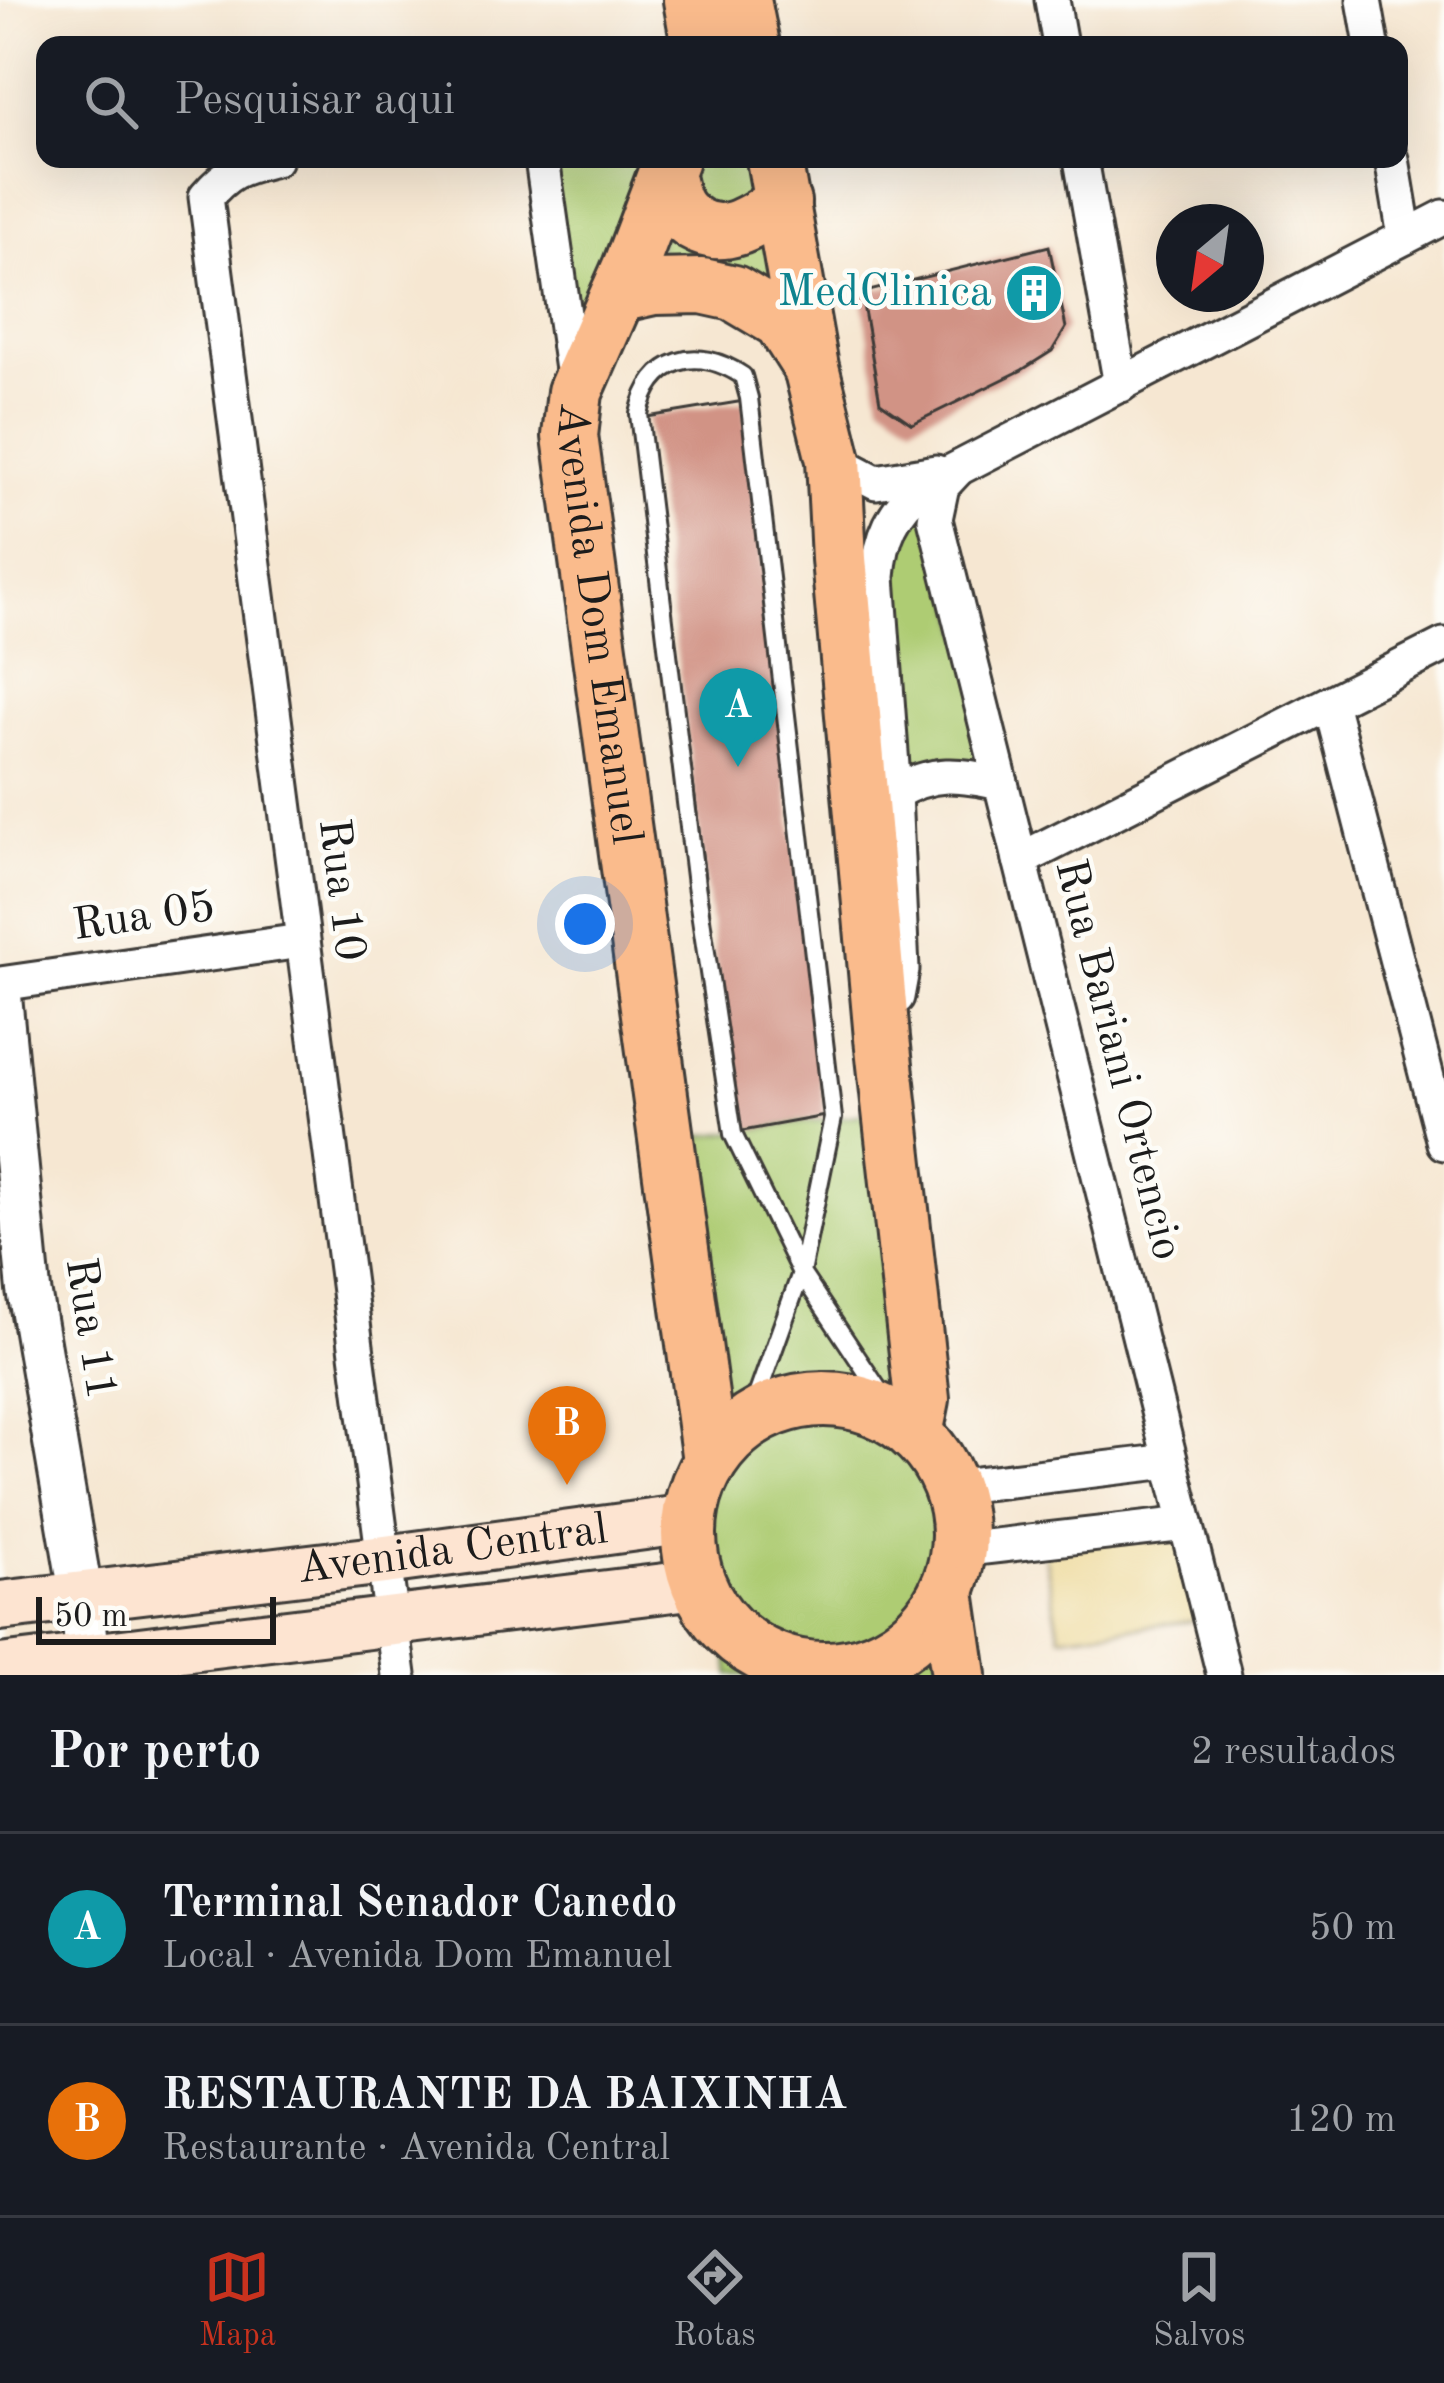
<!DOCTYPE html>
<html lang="pt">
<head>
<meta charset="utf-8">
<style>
  :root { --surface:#171b24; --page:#242831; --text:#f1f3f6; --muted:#9ea1a6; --line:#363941; --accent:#c8321e }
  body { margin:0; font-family:"Old Standard TT",serif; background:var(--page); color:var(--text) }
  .compass { position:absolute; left:1156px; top:204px; width:108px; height:108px; border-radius:50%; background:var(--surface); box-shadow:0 12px 48px #0002; rotate:209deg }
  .scale { position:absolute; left:36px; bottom:30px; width:240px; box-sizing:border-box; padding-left:12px; border:6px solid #1c1c1c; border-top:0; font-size:33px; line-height:42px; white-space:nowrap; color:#1c1c1c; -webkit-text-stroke:9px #fdfcf7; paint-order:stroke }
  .you { position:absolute; left:585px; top:924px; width:42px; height:42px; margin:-30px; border:9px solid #fff; border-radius:50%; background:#1a73e8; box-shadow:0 0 0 18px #1a73e833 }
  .badge { display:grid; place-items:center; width:78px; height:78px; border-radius:50%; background:var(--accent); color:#fff; font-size:39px; font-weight:700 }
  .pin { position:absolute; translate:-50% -99px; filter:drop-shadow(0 3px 6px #0008) }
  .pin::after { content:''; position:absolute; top:63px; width:42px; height:36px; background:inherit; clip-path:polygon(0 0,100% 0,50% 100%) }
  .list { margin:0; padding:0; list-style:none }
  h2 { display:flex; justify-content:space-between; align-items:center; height:156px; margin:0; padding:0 48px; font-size:51px }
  h2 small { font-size:39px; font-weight:400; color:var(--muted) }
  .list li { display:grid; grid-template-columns:78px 1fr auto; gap:36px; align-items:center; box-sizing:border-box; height:192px; padding:0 48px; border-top:3px solid var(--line) }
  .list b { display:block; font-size:45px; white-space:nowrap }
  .list p { margin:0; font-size:39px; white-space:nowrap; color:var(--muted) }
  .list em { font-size:39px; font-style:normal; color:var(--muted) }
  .icon { flex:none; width:66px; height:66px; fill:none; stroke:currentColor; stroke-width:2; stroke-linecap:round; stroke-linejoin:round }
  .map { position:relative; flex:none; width:1444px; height:1675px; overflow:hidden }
  .search { position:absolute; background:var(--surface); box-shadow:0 12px 48px #0002; left:36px; right:36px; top:36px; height:132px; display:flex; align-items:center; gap:30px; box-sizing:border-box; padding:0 42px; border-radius:24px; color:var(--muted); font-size:45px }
  .sheet { height:540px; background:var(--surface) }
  nav { display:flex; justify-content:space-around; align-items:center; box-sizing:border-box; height:168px; border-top:3px solid var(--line); background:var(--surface); font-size:33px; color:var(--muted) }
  nav a { display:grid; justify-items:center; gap:6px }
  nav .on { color:var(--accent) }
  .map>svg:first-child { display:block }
  .green { fill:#aecc73; stroke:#657448; stroke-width:3 }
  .sand { fill:#eeda9e; stroke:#857b5d; stroke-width:3 }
  .building { fill:#d19385 }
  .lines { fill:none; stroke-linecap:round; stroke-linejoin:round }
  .service-casing { stroke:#3d3a37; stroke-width:22 }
  .minor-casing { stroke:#3d3a37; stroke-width:39 }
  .tertiary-casing { stroke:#3d3a37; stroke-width:48 }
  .secondary-casing { stroke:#3d3a37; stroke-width:54 }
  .primary-casing { stroke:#3d3a37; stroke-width:60 }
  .service { stroke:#fff; stroke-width:16 }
  .minor { stroke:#fff; stroke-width:33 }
  .tertiary { stroke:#fff; stroke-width:42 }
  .secondary { stroke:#fde4d1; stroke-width:48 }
  .primary { stroke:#fabb8c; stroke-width:54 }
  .labels { text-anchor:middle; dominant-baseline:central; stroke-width:9; stroke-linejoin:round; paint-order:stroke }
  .culture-label { font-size:45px; fill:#0d838f; stroke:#fdfcf7; text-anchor:end }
  .street-label { font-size:45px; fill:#1c1c1c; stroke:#fdfcf7 }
</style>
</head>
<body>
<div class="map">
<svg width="1444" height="1675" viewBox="0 0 1444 1675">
  <rect width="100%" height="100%" fill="#fdfcf7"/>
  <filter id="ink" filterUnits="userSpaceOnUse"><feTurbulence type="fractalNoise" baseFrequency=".00833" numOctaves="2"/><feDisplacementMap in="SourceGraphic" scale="24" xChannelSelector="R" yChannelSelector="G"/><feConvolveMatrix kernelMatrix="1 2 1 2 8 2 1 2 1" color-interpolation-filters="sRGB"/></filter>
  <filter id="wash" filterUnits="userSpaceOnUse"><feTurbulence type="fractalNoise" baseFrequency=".004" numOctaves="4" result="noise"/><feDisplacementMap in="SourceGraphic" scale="48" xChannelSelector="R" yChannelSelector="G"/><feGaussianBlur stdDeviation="2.7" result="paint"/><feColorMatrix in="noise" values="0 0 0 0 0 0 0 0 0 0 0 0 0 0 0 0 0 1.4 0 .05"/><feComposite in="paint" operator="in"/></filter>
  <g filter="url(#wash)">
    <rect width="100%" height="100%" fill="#f6e7d2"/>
    <g class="green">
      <polygon points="542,159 666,159 575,392"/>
      <polygon points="671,159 774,159 781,321 654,287"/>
      <polygon points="924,486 1001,783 906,786 887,528"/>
      <path d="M890 1111 909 1432C941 1463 965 1500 959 1547 957 1563 947 1577 944 1592 941 1610 954 1655 958 1675H730L723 1624 706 1600 693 1569 688 1539 694 1492 715 1458 665 1141Z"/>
    </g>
    <polygon class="sand" points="1186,1524 1210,1619 1060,1636 1042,1540"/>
    <g id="blocks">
      <g class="building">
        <polygon points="1049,246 1066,328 1052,351 1022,370 912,424 880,402 861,293"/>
        <polygon points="744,401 825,1116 737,1132 647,417"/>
      </g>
    </g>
  </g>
  <g filter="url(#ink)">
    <use href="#blocks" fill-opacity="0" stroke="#3d3a37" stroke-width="3"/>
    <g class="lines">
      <defs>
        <path id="service" d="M748 1421 801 1273 833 1118 749 398 743 376C697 345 651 357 639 414L696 885 733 1134 801 1273 902 1425"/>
        <g id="minor">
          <polyline points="1052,0 1060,45"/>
          <polyline points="1364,0 1372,45"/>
          <path d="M275 159C240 168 230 169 206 197L399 1675"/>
          <polyline points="542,159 574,384"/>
          <polyline points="1081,159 1121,385"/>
          <polyline points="1392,159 1405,237"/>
          <polyline points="834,460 876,482 936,472"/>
          <polyline points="956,471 942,486 935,519 1224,1675"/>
          <polyline points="1330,703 1444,1143"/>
          <path d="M894 793 878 577C881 538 892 510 924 486L1444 217"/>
          <polyline points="1020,860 1444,645"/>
          <polyline points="0,984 301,941"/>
          <path d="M897 997 902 970 894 793C933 770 959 774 1001 783"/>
          <polyline points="951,1487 1170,1461"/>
          <polyline points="959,1550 1186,1524"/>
        </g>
        <polyline id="tertiary" points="0,996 29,1290 81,1594 89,1675"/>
        <g id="secondary">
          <path id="s1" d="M0 1606 385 1560 689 1519"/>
          <polyline points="0,1669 698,1584"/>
        </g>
        <g id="primary">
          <polyline points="691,0 699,45"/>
          <polyline points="743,0 752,45"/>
          <path id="s2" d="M671 159 630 267 575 392 570 436 710 1461"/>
          <polyline points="774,159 811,367 834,460 839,559 882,1038 922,1399 915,1434"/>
          <path d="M666 174C669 183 670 194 674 202 678 212 685 218 694 224 726 243 755 220 783 202"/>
          <polyline points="618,295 654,287 702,286 734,293 781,321 809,365"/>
          <circle cx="824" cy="1534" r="135"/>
          <polyline points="947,1592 959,1675"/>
        </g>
      </defs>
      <use href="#service" class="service-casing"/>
      <use href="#minor" class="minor-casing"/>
      <use href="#tertiary" class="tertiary-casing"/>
      <use href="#secondary" class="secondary-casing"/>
      <use href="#primary" class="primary-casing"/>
      <use href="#service" class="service"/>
      <use href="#minor" class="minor"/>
      <use href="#tertiary" class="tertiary"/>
      <use href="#secondary" class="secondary"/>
      <use href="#primary" class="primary"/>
    </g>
  </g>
  <defs>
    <symbol id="building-disc" viewBox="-11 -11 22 22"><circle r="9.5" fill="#0f9aa8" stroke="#fdfcf7"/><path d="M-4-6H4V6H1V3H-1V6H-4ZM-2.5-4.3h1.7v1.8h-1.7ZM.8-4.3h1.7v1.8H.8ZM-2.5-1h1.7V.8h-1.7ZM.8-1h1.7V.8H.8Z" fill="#fff"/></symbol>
  </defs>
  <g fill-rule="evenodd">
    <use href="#building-disc" x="1001" y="260" width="66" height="66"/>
  </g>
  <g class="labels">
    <g class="culture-label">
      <text x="992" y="293">MedClinica</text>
    </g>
    <g class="street-label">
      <text stroke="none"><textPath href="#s2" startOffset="486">Avenida Dom Emanuel</textPath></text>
      <text transform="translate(340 890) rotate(83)">Rua 10</text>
      <text transform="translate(144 918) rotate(-8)">Rua 05</text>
      <text transform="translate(1117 1060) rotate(76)">Rua Bariani Ortencio</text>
      <text transform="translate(89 1329) rotate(81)">Rua 11</text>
      <text stroke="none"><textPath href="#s1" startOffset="456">Avenida Central</textPath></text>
    </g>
  </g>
</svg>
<svg class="compass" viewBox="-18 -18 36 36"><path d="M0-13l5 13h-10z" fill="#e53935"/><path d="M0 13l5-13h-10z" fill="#9ea1a6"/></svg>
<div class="scale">50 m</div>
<div class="you"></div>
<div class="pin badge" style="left:738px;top:767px;background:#0f9aa8">A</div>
<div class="pin badge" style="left:567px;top:1485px;background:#e8710a">B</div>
<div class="search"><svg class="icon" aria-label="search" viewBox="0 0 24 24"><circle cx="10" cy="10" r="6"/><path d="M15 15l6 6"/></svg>Pesquisar aqui</div>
</div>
<section class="sheet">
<h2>Por perto<small>2 resultados</small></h2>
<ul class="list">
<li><span class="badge" style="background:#0f9aa8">A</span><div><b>Terminal Senador Canedo</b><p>Local · Avenida Dom Emanuel</p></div><em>50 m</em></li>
<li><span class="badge" style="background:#e8710a">B</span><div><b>RESTAURANTE DA BAIXINHA</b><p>Restaurante · Avenida Central</p></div><em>120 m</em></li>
</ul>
</section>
<nav>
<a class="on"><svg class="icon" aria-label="map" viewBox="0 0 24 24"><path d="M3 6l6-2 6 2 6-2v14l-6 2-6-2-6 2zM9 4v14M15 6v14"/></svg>Mapa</a>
<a><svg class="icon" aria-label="directions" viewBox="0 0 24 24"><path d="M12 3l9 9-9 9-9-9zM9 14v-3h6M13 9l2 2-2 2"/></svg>Rotas</a>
<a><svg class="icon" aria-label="saved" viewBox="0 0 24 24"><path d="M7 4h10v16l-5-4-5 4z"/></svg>Salvos</a>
</nav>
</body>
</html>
